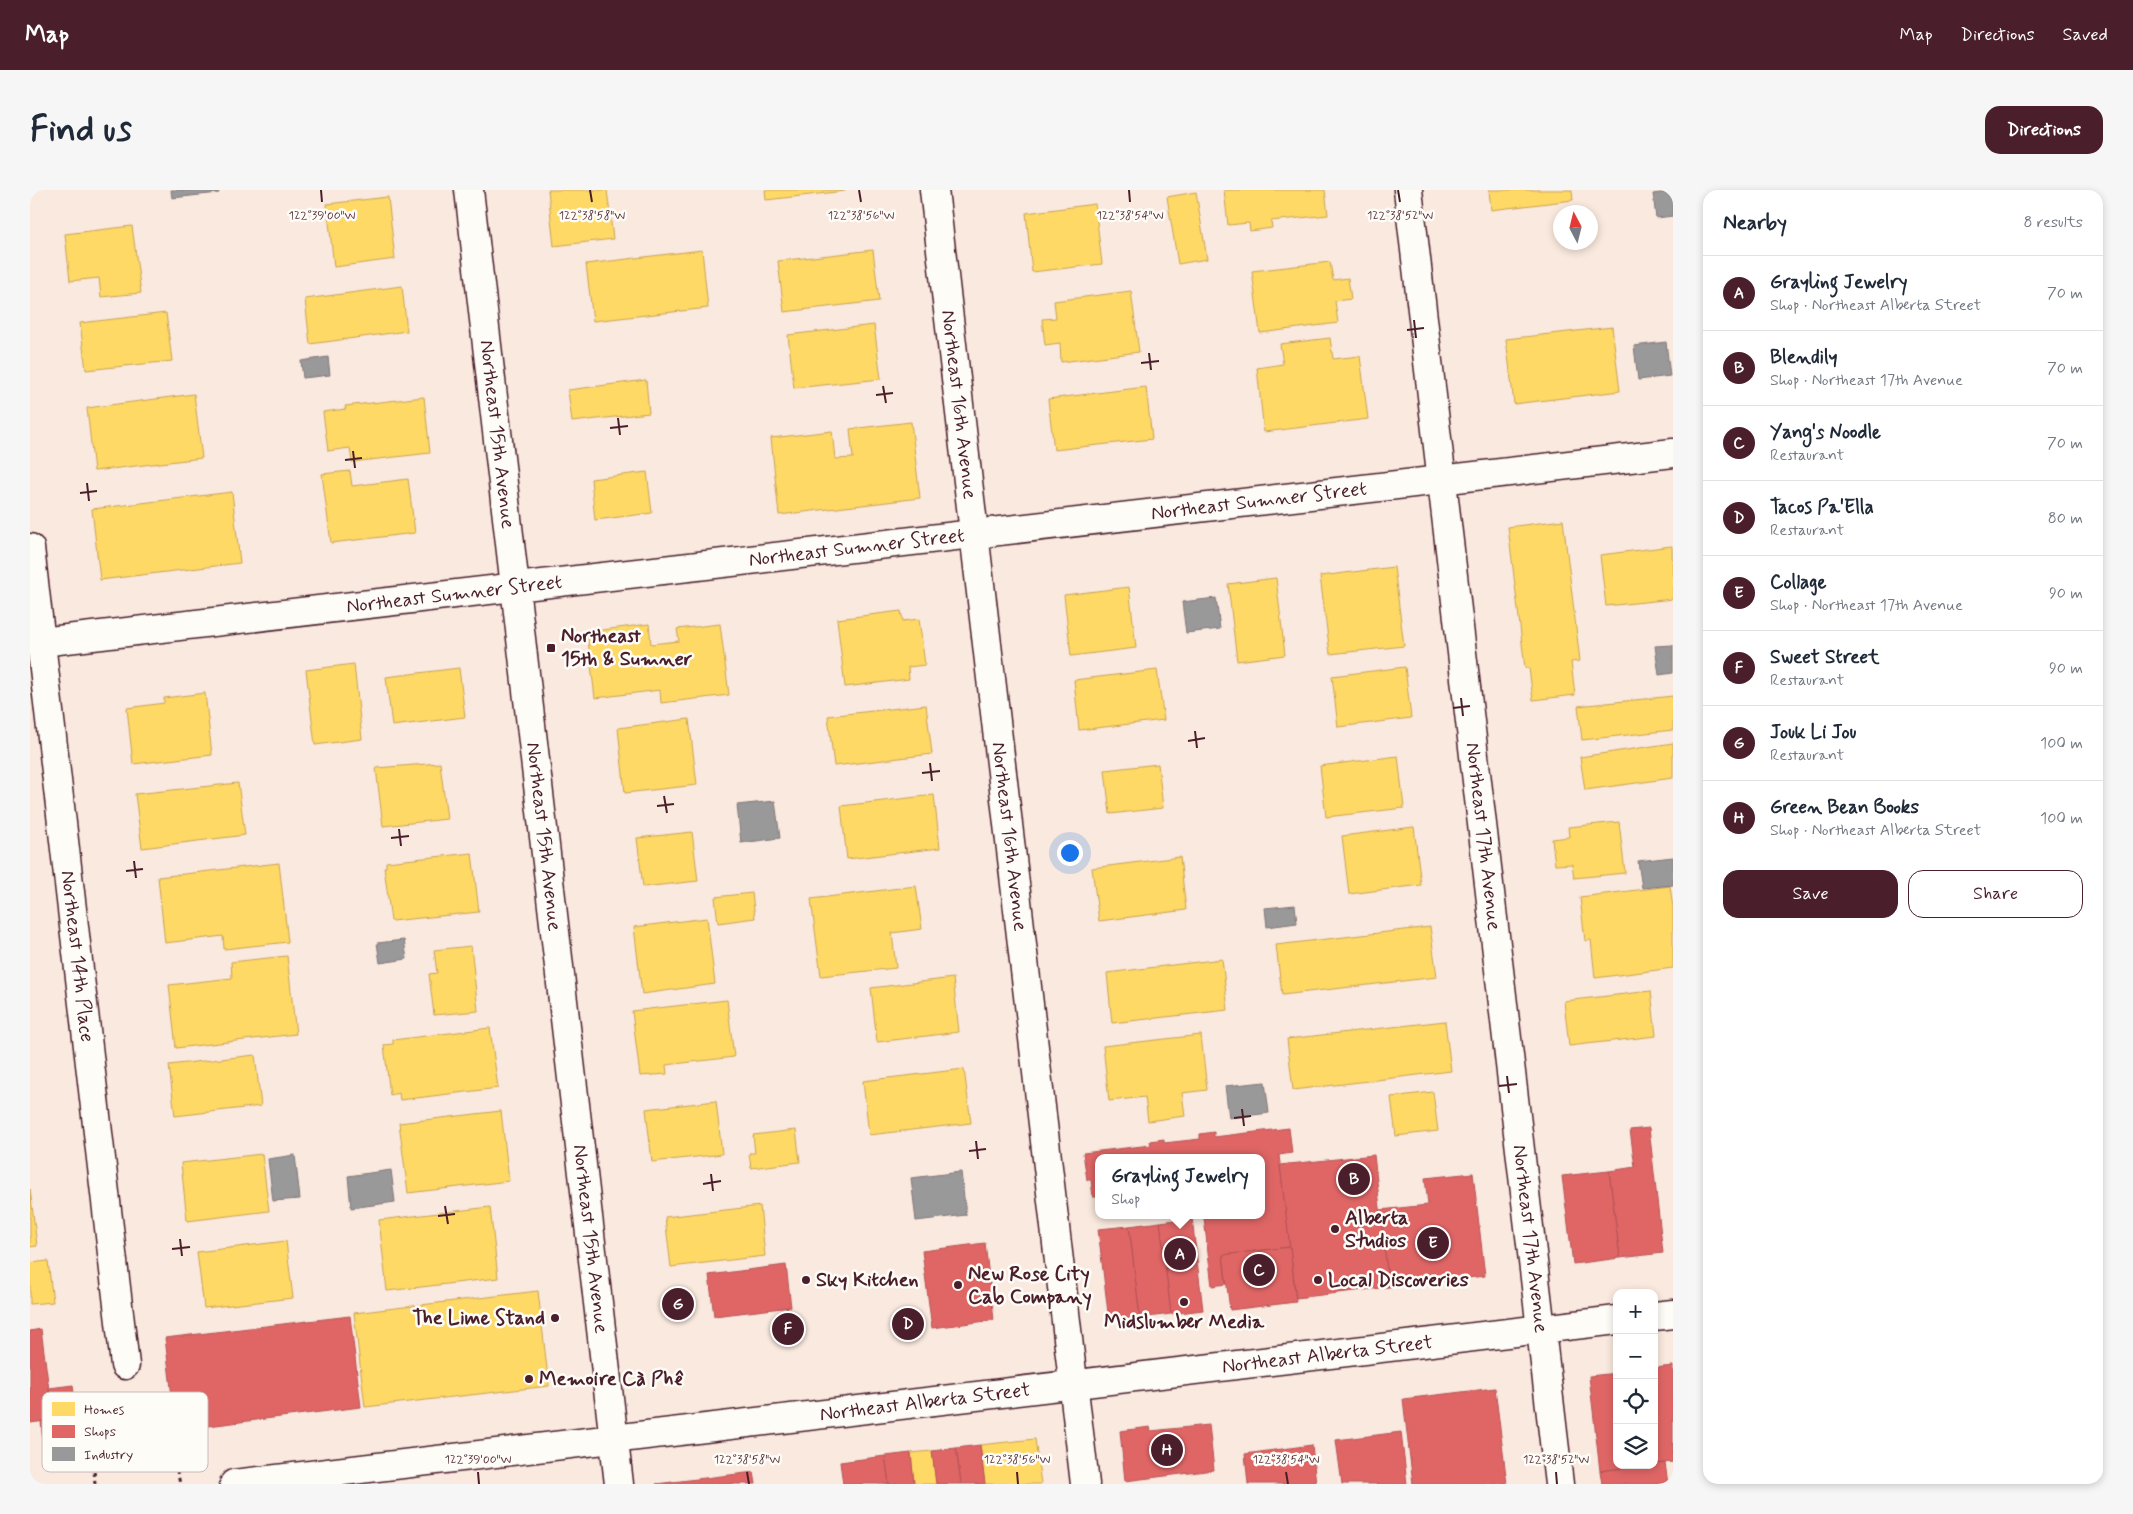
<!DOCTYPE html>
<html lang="en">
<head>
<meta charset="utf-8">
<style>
  :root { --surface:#fff; --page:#f6f6f7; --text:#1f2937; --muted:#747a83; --line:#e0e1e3; --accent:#4a1f2b }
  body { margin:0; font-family:Mynerve,sans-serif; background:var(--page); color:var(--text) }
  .controls { position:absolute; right:15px; bottom:15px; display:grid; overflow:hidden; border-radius:10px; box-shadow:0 2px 8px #0003 }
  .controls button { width:45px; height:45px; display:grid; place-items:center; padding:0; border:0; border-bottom:1px solid var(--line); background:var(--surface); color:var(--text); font:25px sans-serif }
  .compass { position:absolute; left:1523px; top:15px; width:45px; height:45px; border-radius:50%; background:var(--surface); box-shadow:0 2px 8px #0003; rotate:353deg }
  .you { position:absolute; left:1039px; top:662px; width:18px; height:18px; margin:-12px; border:4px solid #fff; border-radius:50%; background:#1a73e8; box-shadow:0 0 0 8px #1a73e833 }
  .badge { display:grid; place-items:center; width:32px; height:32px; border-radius:50%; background:var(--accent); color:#fff; font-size:16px; font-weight:700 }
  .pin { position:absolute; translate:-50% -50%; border:2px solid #fff; box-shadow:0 1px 5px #0006 }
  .popup { position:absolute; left:1065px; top:964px; width:170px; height:65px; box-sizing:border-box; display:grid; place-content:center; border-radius:10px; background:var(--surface); filter:drop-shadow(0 1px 4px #0005); font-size:16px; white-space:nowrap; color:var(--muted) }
  .popup b { font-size:19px; color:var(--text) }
  .popup::after { content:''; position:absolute; left:50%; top:100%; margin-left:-10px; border:10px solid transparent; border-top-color:var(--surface) }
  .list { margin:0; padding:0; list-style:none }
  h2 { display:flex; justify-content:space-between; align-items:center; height:65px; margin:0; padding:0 20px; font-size:21px }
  h2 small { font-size:16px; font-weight:400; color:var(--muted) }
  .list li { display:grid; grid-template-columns:32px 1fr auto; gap:15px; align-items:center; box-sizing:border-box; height:75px; padding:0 20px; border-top:1px solid var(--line) }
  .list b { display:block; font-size:19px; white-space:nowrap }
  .list p { margin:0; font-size:16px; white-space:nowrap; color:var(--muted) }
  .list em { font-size:16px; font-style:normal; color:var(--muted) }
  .actions { display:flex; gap:10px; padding:15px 20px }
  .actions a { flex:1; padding:11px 0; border:1px solid var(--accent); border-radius:15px; text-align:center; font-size:18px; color:var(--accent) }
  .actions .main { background:var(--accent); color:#fff }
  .icon { flex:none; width:28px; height:28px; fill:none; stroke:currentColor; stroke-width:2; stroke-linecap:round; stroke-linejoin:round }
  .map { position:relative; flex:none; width:1643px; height:1294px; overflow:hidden; border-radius:15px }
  header { display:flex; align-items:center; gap:30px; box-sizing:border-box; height:70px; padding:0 25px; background:var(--accent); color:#fff }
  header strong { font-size:24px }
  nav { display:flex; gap:28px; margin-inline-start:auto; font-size:18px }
  .intro { display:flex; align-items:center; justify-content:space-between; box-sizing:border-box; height:120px; padding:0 30px }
  h1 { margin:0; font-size:35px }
  .button { padding:12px 22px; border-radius:15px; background:var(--accent); color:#fff; font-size:18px; font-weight:700 }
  main { display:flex; gap:30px; padding:0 30px }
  aside { flex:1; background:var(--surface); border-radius:15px; box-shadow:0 2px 8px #0003 }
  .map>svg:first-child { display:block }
  .homes { fill:#ffd966; stroke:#c9a154 }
  .shops { fill:#e06666; stroke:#b35154 }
  .industry { fill:#999; stroke:#817478 }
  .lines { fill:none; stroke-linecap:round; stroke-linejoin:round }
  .street-casing { stroke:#4a1f2b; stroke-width:31 }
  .secondary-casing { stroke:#4a1f2b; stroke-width:31 }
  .path { stroke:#4a1f2b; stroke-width:3; stroke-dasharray:4 4; stroke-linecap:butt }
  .street { stroke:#fdfcf7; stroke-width:28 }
  .secondary { stroke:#fdfcf7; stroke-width:28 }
  .ticks { fill:none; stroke:#4a1f2b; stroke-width:2 }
  .poi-dot { fill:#4a1f2b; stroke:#fdfcf7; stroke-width:2 }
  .labels { text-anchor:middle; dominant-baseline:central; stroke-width:5; stroke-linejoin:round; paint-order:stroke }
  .street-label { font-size:20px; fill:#4a1f2b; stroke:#fdfcf7 }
  .poi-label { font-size:20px; font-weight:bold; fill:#4a1f2b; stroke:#fdfcf7; text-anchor:start }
  .key { fill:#fdfcf7; stroke:#c7baba; stroke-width:1 }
  .key-label { font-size:14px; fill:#4a1f2b }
  .ticks-label { font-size:12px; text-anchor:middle; fill:#4a1f2b; stroke:#fdfcf7; stroke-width:5; stroke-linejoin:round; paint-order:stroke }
</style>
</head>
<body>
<header>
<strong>Map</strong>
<nav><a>Map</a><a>Directions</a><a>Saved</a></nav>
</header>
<div class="intro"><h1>Find us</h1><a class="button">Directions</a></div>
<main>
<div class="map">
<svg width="1643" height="1294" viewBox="0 0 1643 1294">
  <rect width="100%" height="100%" fill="#f9e9de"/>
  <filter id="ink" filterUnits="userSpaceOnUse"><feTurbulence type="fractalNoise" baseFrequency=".02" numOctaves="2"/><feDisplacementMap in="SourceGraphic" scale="10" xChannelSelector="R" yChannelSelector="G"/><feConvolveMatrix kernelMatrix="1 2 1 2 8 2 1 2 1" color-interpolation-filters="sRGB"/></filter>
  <g filter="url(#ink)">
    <g class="homes">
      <polygon points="518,0 577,0 583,49 524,56"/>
      <polygon points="735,0 815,0 815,1 736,10"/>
      <polygon points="1194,0 1295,0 1298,25 1241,31 1242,38 1220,41 1219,33 1198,35"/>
      <polygon points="1459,0 1542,0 1543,10 1461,20"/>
      <polygon points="1166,2 1177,69 1148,74 1137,7"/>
      <polygon points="358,7 365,69 304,77 297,14"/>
      <polygon points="1065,14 1072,74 1002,82 996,23"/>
      <polygon points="102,36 111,103 71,107 69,88 40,91 35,44"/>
      <polygon points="672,60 678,118 563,131 556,74"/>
      <polygon points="843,60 849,111 754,122 748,71"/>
      <polygon points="1300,72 1303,90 1318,88 1321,109 1305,111 1308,133 1230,143 1222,81"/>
      <polygon points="372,96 377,141 280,154 275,109"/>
      <polygon points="1101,101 1109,162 1031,172 1030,153 1015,155 1012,129 1026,128 1024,111"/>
      <polygon points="136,123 142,171 56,180 50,133"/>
      <polygon points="844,135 851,189 764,198 758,145"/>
      <polygon points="1582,137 1590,201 1484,214 1476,149"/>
      <polygon points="1300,148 1303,169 1330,166 1338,229 1234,242 1227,178 1253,174 1250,154"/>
      <polygon points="616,190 619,223 542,232 538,200"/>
      <polygon points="1116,197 1122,249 1024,260 1018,209"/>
      <polygon points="164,204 172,268 64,281 57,218"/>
      <polygon points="394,207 400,263 322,272 320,258 298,261 293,222 316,219 315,216"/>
      <polygon points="881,232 890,308 749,325 741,248 802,241 805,269 823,268 820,239"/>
      <polygon points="320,281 322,296 378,289 385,343 301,353 292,284"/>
      <polygon points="617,282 622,323 565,330 561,289"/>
      <polygon points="202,302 210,373 70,390 62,319"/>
      <polygon points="1533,330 1550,471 1541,472 1545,505 1503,510 1499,478 1495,478 1478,337"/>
      <polygon points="1642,356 1643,409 1576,416 1570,365"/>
      <polygon points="1364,377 1374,456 1300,464 1290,386"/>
      <polygon points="1246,388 1255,465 1207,471 1198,394"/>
      <polygon points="1099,397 1106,458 1041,466 1034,405"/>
      <polygon points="871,421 873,431 889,429 895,475 878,477 879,489 815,497 807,429"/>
      <polygon points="619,434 621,454 649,451 647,439 690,434 699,505 631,513 630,500 565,508 557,442"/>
      <polygon points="324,474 332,549 285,555 276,480"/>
      <polygon points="1375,477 1381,528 1308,537 1302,486"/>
      <polygon points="429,478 435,527 362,536 356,487"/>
      <polygon points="1127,480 1134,530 1049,540 1044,490"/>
      <polygon points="175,503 182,565 103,574 97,518 134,513 134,508"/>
      <polygon points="1643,506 1643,540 1552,550 1548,516"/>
      <polygon points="896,515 902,564 804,576 798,526"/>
      <polygon points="659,529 667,595 595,603 588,538"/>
      <polygon points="1643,553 1643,588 1555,600 1550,567"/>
      <polygon points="1368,566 1374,618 1296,627 1290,576"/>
      <polygon points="410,573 417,629 353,636 346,578"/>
      <polygon points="1128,574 1133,618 1080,624 1075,580"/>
      <polygon points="208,593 215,645 112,658 105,604"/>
      <polygon points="904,605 910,658 817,669 811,616"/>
      <polygon points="1589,632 1595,683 1544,688 1542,674 1525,675 1522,649 1539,647 1538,637"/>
      <polygon points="1384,637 1391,695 1319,704 1312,646"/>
      <polygon points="662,642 668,691 613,697 607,648"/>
      <polygon points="442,663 449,722 361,731 354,677 356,677 356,672"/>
      <polygon points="1150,667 1156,720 1069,731 1062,678"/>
      <polygon points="249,673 258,752 194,759 193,746 135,753 128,687"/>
      <polygon points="886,696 892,739 862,743 866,778 791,786 781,709"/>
      <polygon points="1640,696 1643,718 1643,778 1565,788 1561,750 1555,751 1550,707"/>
      <polygon points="722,703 725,728 688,733 685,707"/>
      <polygon points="677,728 685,794 612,804 604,737"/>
      <polygon points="1400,737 1407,787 1252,805 1246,755"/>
      <polygon points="441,756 448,821 404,825 399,784 407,783 404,760"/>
      <polygon points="257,766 266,844 146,858 139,795 202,788 201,772"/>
      <polygon points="1192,769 1198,820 1082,833 1077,783"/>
      <polygon points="923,788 929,842 847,852 841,798"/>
      <polygon points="1621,801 1626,846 1539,856 1534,811"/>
      <polygon points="697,810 704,867 636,875 637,884 610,886 602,821"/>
      <polygon points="1415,831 1421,881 1263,900 1257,849"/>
      <polygon points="460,838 468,898 370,910 369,903 360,905 354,855 363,854 363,850"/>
      <polygon points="1171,845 1177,900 1152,903 1155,926 1118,931 1115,907 1079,911 1073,856"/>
      <polygon points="225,865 231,916 145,926 139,875"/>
      <polygon points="934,879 941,933 839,945 833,891"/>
      <polygon points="1403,902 1408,941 1366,946 1361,907"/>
      <polygon points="686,911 692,964 622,972 616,919"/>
      <polygon points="471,921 479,991 378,1003 369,933"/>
      <polygon points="766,940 770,972 721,978 719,963 725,963 723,945"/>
      <polygon points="232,964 239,1021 157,1031 151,973"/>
      <polygon points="0,999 7,1056 0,1057"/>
      <polygon points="730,1016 735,1066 641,1077 635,1027"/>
      <polygon points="460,1017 468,1088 357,1101 349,1030"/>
      <polygon points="256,1051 263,1108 174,1118 167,1062"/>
      <polygon points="18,1071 23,1112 0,1114 0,1073"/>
      <polygon points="508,1101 519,1196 335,1217 324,1123"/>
      <polygon points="1005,1249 1011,1294 955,1294 950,1255"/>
      <polygon points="902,1261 906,1294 884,1294 881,1263"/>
    </g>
    <g class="shops">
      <polygon points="1259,938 1262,963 1249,965 1260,1057 1193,1065 1196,1094 1182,1096 1174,1028 1180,1027 1180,1025 1231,1025 1231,968 1069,968 1069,1007 1063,1007 1061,990 1057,990 1053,963 1121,955 1120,951 1134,949 1134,953 1170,949 1170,944 1184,942 1184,947"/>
      <polygon points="1619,938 1633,1063 1590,1068 1579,981 1605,977 1600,940"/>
      <polygon points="1344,965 1359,1097 1266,1108 1250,975"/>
      <polygon points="1579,981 1590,1068 1543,1074 1532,986"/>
      <polygon points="1443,983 1455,1086 1359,1097 1350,1020 1398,1015 1395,988"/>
      <polygon points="1162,1028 1173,1120 1141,1124 1130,1032"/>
      <polygon points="1130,1032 1141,1124 1110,1128 1099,1036"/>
      <polygon points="1099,1036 1110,1128 1079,1131 1068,1039"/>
      <polygon points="955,1053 964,1130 902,1138 892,1061"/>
      <polygon points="1260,1057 1266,1112 1200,1120 1193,1065"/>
      <polygon points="756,1075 761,1117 684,1126 679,1085"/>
      <polygon points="320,1126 331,1217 146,1240 135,1148"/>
      <polygon points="11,1139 23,1230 0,1233 0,1141"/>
      <polygon points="1643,1176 1643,1272 1624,1274 1624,1178"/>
      <polygon points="1587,1183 1587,1275 1614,1275 1570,1281 1559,1186"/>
      <polygon points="43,1195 49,1249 13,1254 11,1231 23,1230 19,1198"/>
      <polygon points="1465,1198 1477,1294 1383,1294 1373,1209"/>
      <polygon points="1179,1235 1184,1280 1095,1291 1090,1241 1120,1237 1121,1241"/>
      <polygon points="1371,1242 1377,1294 1312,1294 1306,1250"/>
      <polygon points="950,1255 955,1294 931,1294 926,1258"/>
      <polygon points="1282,1255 1286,1294 1218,1294 1215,1264"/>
      <polygon points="926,1258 931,1294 906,1294 902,1261"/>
      <polygon points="881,1263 884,1294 859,1294 855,1266"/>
      <polygon points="855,1266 859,1294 813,1294 810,1272"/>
      <polygon points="1635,1273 1638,1294 1572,1294 1570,1281"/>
      <polygon points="724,1282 726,1294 626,1294"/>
    </g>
    <g class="industry">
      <polygon points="141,0 188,0 189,3 142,8"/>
      <polygon points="1643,1 1643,26 1626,28 1623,4"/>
      <polygon points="1636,152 1640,186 1608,190 1604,156"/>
      <polygon points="298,167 300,185 273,188 271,171"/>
      <polygon points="1186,408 1190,439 1156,443 1152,412"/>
      <polygon points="1643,455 1643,483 1629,485 1625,456"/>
      <polygon points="745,611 750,648 711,653 707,615"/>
      <polygon points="1643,667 1643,695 1612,698 1608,671"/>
      <polygon points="1265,715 1267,733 1237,737 1235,718"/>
      <polygon points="374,750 377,769 350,773 347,753"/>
      <polygon points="1235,892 1239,923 1199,928 1195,896"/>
      <polygon points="265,965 270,1009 243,1011 238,969"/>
      <polygon points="361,980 365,1012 321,1018 318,986"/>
      <polygon points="931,982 936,1025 886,1031 881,988"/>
    </g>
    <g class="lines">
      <defs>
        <g id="street">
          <path id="s1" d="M904 0 1055 1294"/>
          <path id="s2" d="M1378 0 1529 1294"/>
          <path id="s3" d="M0 358 95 1175"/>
          <path id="s4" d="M11 452 1643 263"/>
        </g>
        <g id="secondary">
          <path id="s5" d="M439 0 589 1294"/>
          <polyline points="1624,1126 1643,1124"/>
          <path id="s6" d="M204 1294 1587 1130"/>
        </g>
      </defs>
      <use href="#street" class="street-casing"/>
      <use href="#secondary" class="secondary-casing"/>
      <g class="path">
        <path d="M92 1214C124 1233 143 1257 150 1294"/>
        <path d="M65 1294C62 1258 67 1239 92 1214L93 1211"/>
      </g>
      <use href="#street" class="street"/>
      <use href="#secondary" class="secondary"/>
    </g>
  </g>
  <path class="ticks" d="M291 0 292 12M560 0 562 12M829 0 831 12M1099 0 1100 12M1368 0 1370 12M1384 130 1386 148M1377 140 1394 138M1119 163 1121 180M1111 173 1129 171M853 196 856 213M846 205 863 203M588 228 590 245M580 238 598 236M323 261 325 278M315 270 332 268M57 293 59 311M50 303 67 301M1431 508 1433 526M1423 518 1440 516M1165 541 1167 558M1158 551 1175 548M900 573 902 591M892 583 910 581M634 606 637 623M627 616 644 614M369 639 371 656M361 648 379 646M104 671 106 688M96 681 113 679M1477 886 1479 903M1469 896 1487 894M1212 919 1214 936M1204 928 1221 926M946 951 948 969M939 961 956 959M681 984 683 1001M673 994 691 991M415 1016 418 1034M408 1026 425 1024M150 1049 152 1066M142 1059 160 1057M448 1282 449 1294M717 1282 719 1294M987 1282 988 1294M1256 1282 1258 1294M1526 1282 1527 1294"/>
  <g class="poi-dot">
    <rect x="516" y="453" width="10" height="10" rx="2.5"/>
    <circle cx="1305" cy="1039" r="5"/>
    <circle cx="776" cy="1090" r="5"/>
    <circle cx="1288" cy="1090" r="5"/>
    <circle cx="928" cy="1095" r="5"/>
    <circle cx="1154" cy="1112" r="5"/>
    <circle cx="525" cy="1128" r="5"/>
    <circle cx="499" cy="1189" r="5"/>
  </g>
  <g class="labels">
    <g class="street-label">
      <text stroke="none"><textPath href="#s1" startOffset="216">Northeast 16th Avenue</textPath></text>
      <text stroke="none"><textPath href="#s5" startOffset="246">Northeast 15th Avenue</textPath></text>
      <text stroke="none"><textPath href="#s4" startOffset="1226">Northeast Sumner Street</textPath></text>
      <text stroke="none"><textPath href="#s4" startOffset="821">Northeast Sumner Street</textPath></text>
      <text stroke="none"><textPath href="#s4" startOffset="416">Northeast Sumner Street</textPath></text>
      <text stroke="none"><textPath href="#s5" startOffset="651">Northeast 15th Avenue</textPath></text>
      <text stroke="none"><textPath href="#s1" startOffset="651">Northeast 16th Avenue</textPath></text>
      <text stroke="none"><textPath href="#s2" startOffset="651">Northeast 17th Avenue</textPath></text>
      <text stroke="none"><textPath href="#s3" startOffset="411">Northeast 14th Place</textPath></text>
      <text stroke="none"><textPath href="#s5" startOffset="1056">Northeast 15th Avenue</textPath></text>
      <text stroke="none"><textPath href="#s2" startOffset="1056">Northeast 17th Avenue</textPath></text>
      <text stroke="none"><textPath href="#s6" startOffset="1101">Northeast Alberta Street</textPath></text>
      <text stroke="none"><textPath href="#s6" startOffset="696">Northeast Alberta Street</textPath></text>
    </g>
    <g class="poi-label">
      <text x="531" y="446">Northeast<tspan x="531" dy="23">15th &amp; Sumner</tspan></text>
      <text x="1315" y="1028">Alberta<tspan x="1315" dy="23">Studios</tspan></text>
      <text x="938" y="1084">New Rose City<tspan x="938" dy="23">Cab Company</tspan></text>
      <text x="786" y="1090">Sky Kitchen</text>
      <text x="1298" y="1090">Local Discoveries</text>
      <text x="515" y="1128" text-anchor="end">The Lime Stand</text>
      <text x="1154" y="1132" text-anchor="middle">Midslumber Media</text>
      <text x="509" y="1189">Memoire Cà Phê</text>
    </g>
  </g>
  <rect x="12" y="1202" width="166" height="80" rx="8" class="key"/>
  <rect x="22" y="1212" width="23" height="14" fill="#ffd966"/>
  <rect x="22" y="1235" width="23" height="13" fill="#e06666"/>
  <rect x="22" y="1257" width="23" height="14" fill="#999"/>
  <g class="key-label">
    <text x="54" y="1224">Homes</text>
    <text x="54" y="1246">Shops</text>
    <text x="54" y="1269">Industry</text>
  </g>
  <g class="ticks-label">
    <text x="292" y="29">122°39'00"W</text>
    <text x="562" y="29">122°38'58"W</text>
    <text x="831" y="29">122°38'56"W</text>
    <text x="1100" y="29">122°38'54"W</text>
    <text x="1370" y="29">122°38'52"W</text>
    <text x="448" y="1273">122°39'00"W</text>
    <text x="717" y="1273">122°38'58"W</text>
    <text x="987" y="1273">122°38'56"W</text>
    <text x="1256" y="1273">122°38'54"W</text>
    <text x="1526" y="1273">122°38'52"W</text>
  </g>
</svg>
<div class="controls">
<button>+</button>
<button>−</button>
<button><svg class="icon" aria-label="locate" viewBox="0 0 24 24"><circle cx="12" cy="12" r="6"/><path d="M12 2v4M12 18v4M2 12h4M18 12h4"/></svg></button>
<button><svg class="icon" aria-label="layers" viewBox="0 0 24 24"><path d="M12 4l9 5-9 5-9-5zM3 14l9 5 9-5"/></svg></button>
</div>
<svg class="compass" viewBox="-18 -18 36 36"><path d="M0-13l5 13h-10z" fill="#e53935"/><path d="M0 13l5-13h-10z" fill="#747a83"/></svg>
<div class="you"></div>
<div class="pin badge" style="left:1150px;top:1064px">A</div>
<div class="popup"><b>Grayling Jewelry</b>Shop</div>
<div class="pin badge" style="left:1324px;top:989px">B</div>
<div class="pin badge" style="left:1229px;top:1080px">C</div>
<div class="pin badge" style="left:878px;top:1134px">D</div>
<div class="pin badge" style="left:1403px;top:1053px">E</div>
<div class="pin badge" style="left:758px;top:1139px">F</div>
<div class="pin badge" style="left:648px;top:1114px">G</div>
<div class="pin badge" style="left:1137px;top:1260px">H</div>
</div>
<aside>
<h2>Nearby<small>8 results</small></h2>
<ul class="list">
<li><span class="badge">A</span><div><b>Grayling Jewelry</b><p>Shop · Northeast Alberta Street</p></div><em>70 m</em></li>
<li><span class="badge">B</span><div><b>Blendily</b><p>Shop · Northeast 17th Avenue</p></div><em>70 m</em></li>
<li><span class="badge">C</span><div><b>Yang's Noodle</b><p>Restaurant</p></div><em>70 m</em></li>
<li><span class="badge">D</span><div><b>Tacos Pa'Ella</b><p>Restaurant</p></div><em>80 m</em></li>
<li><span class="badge">E</span><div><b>Collage</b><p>Shop · Northeast 17th Avenue</p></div><em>90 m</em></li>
<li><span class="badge">F</span><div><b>Sweet Street</b><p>Restaurant</p></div><em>90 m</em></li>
<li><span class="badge">G</span><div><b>Jouk Li Jou</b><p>Restaurant</p></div><em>100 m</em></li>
<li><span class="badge">H</span><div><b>Green Bean Books</b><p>Shop · Northeast Alberta Street</p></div><em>100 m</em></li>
</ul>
<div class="actions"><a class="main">Save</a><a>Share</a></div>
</aside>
</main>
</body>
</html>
